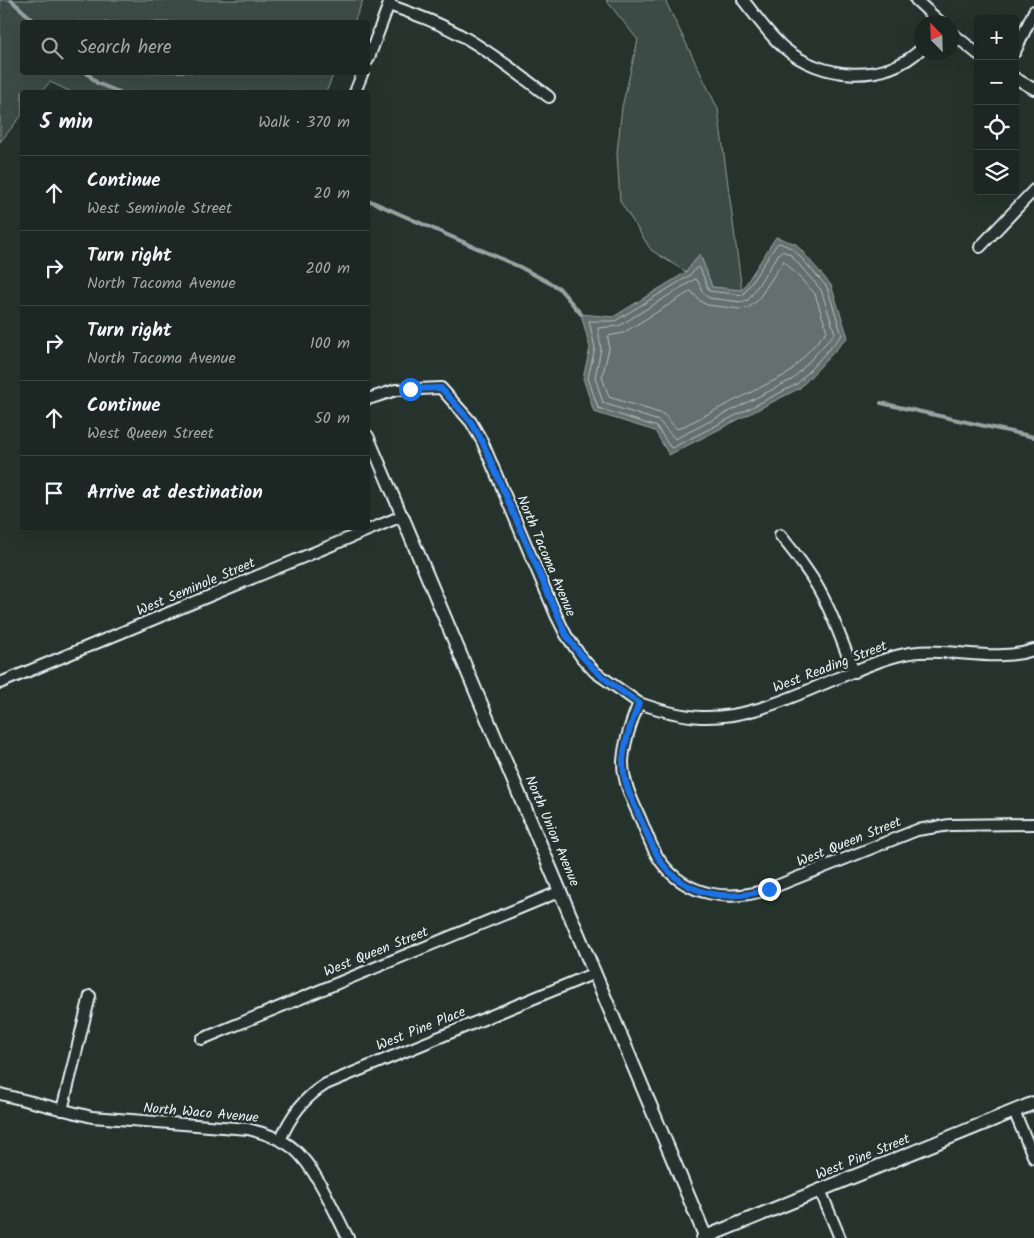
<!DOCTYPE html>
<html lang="en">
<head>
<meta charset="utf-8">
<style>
  :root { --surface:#1c2622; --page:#252e2a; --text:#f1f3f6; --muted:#a0a5a5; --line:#3a4340 }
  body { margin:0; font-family:Kalam,sans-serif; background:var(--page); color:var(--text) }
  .controls { position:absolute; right:15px; top:15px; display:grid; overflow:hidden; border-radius:5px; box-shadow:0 5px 20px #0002 }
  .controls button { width:45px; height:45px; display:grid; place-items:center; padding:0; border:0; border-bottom:1px solid var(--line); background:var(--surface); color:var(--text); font:25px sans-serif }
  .compass { position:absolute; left:914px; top:15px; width:45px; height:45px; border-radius:50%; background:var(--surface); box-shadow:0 5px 20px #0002; rotate:337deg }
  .stop { position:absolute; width:15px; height:15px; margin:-11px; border:4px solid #1a73e8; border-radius:50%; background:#fff }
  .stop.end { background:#1a73e8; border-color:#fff; box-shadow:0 1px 5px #0008 }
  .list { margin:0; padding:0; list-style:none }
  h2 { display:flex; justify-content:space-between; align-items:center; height:65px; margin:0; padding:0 20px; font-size:21px }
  h2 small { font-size:16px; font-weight:400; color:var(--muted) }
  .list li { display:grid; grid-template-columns:32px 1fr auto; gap:15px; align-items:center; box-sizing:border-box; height:75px; padding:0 20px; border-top:1px solid var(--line) }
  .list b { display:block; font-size:19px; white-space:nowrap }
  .list p { margin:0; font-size:16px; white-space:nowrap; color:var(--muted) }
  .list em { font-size:16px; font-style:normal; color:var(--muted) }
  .icon { flex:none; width:28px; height:28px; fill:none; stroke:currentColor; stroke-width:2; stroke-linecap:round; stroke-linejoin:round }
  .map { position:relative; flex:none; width:1034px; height:1238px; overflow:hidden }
  .search { position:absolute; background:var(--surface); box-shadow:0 5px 20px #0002; left:20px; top:20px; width:350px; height:55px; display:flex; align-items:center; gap:12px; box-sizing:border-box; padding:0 18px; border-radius:5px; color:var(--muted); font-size:19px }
  .panel { position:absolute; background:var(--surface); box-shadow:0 5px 20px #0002; left:20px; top:90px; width:350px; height:440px; border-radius:5px }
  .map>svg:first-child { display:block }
  .green { fill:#3e4b47; stroke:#939ea0 }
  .water { fill:#636f6d; stroke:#98a3a5 }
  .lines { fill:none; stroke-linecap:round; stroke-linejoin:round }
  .shore { stroke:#b3bdc0; stroke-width:1 }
  .stream { stroke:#98a3a5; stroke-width:4 }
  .minor-casing { stroke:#e8f1f8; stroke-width:14 }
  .tertiary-casing { stroke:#e8f1f8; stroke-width:16 }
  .minor { stroke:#26332d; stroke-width:10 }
  .tertiary { stroke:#26332d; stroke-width:12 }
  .route { stroke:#1a73e8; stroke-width:6 }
  .labels { text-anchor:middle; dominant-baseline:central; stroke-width:5; stroke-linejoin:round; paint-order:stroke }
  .street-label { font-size:14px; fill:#e8f1f8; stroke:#26332d }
</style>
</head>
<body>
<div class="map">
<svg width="1034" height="1238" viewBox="0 0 1034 1238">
  <rect width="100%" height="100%" fill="#26332d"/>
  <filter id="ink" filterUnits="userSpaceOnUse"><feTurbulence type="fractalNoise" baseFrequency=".02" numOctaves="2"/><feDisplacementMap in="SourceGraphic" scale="10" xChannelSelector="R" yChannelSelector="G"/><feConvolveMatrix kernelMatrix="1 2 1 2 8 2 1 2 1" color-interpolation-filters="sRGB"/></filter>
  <g filter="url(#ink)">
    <g class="green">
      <polygon points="0,0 363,0 354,22 22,22 22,72 334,73 326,92 71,92 50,82 41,92 22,92 22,115 0,142"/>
      <polygon points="606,0 665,0 718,109 742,291 712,287 700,254 686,272 651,250 620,201 617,153 622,107 638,40"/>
    </g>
    <polygon class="water" points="776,237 796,244 831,285 848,337 800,388 669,455 655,431 594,412 583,378 590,348 581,314 613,317 686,272 700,254 712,287 742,290"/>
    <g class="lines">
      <g class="shore">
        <polygon points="780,243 793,249 827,287 842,335 797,384 672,448 670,447 657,427 598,408 588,378 595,348 589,321 615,321 689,276 697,267 700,268 709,291 743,295 777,244"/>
        <polygon points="782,251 790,254 821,290 835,333 793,379 675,439 659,421 603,403 595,377 601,349 598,328 619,326 695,279 698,281 703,293 709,298 741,302 748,300 751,296 780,252"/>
        <path d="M784 261 815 294 827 331 789 373 678 429C672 426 669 418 663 414L609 397 602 377 609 349 608 336 623 333 691 291 700 301 707 305 740 309 748 308 757 301Z"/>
      </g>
      <g class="stream">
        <polyline points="11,0 35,22"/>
        <polyline points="86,72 97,83 119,92"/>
        <polyline points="368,200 520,267 559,288 581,314"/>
        <polyline points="881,403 1034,437"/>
      </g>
      <defs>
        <g id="minor">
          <path d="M743 0C756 16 768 34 783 47 821 80 885 85 922 48"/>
          <polyline points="916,0 940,22"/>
          <path d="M389 5C414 14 440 23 464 37 494 54 521 76 549 97"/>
          <polyline points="952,33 978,54"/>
          <polyline points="1015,52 1034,11"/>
          <polyline points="368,60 390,1"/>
          <polyline points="1015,78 1034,89"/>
          <polyline points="355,92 363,72"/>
          <polyline points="980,247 1034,190"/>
          <path d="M368 399 396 390 441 388 471 422 482 441 556 615 566 635 582 658 595 672 639 703C631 722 624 741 623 762 623 783 633 802 641 820 647 834 652 850 661 862 687 897 730 902 769 889L917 830 950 825 1034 824"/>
          <path d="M780 535C789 546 798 557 806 569 828 599 840 637 854 672"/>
          <polyline points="0,683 402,516 368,436"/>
          <path d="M639 703C659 710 680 716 701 717 752 719 800 693 845 675 867 666 887 657 910 653 952 647 993 663 1034 650"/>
          <polyline points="202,1039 561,891"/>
          <path d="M0 1094 92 1117 248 1129C264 1133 281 1138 294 1149 316 1168 334 1211 348 1238"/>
          <polyline points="62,1110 90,996"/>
          <polyline points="1014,1111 1034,1158"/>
          <path d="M280 1140C291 1116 303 1098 326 1084L595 973"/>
          <polyline points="820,1190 840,1238"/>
        </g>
        <g id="tertiary">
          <polyline points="402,516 706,1238"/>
          <polyline points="703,1238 1034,1103"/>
        </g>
      </defs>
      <use href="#minor" class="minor-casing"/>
      <use href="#tertiary" class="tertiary-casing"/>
      <use href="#minor" class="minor"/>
      <use href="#tertiary" class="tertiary"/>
    </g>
  </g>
  <g class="lines" filter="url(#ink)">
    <path class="route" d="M410 389 441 388 471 422 482 441 566 635C589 669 606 681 639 703 632 722 624 741 623 762 623 783 633 802 641 820 647 834 653 849 661 862 687 897 730 902 769 889"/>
  </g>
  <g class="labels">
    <g class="street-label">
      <text transform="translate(546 556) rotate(67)">North Tacoma Avenue</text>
      <text transform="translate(196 587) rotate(-23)">West Seminole Street</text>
      <text transform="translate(830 667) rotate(-21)">West Reading Street</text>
      <text transform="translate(552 831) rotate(67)">North Union Avenue</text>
      <text transform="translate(849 842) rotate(-22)">West Queen Street</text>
      <text transform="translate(376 952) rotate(-22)">West Queen Street</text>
      <text transform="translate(421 1029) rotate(-22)">West Pine Place</text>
      <text transform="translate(201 1113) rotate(5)">North Waco Avenue</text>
      <text transform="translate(863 1157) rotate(-22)">West Pine Street</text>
    </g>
  </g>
</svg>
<div class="controls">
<button>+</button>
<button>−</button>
<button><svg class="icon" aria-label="locate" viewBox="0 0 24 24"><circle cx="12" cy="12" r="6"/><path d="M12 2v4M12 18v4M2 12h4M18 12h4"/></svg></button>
<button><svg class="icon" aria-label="layers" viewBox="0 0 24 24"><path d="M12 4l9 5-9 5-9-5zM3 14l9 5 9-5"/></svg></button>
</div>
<svg class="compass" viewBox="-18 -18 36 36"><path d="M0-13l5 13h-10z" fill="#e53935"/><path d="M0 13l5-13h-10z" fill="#a0a5a5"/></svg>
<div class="stop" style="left:410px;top:389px"></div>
<div class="stop end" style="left:769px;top:889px"></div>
<div class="search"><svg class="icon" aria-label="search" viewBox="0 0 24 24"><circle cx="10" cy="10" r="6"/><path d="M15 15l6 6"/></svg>Search here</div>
<section class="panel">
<h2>5 min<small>Walk · 370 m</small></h2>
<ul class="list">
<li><svg class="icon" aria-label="ahead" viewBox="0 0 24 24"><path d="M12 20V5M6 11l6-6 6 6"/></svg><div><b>Continue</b><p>West Seminole Street</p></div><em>20 m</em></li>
<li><svg class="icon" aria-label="right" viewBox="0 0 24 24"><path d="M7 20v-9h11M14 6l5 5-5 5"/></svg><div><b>Turn right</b><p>North Tacoma Avenue</p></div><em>200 m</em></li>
<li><svg class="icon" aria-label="right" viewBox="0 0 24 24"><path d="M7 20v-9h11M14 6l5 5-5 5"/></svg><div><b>Turn right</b><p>North Tacoma Avenue</p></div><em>100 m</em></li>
<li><svg class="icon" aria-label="ahead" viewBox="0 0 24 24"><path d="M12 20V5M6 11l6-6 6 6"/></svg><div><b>Continue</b><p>West Queen Street</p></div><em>50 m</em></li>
<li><svg class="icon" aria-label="arrive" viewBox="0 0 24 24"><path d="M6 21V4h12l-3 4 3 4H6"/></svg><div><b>Arrive at destination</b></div></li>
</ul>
</section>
</div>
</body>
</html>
